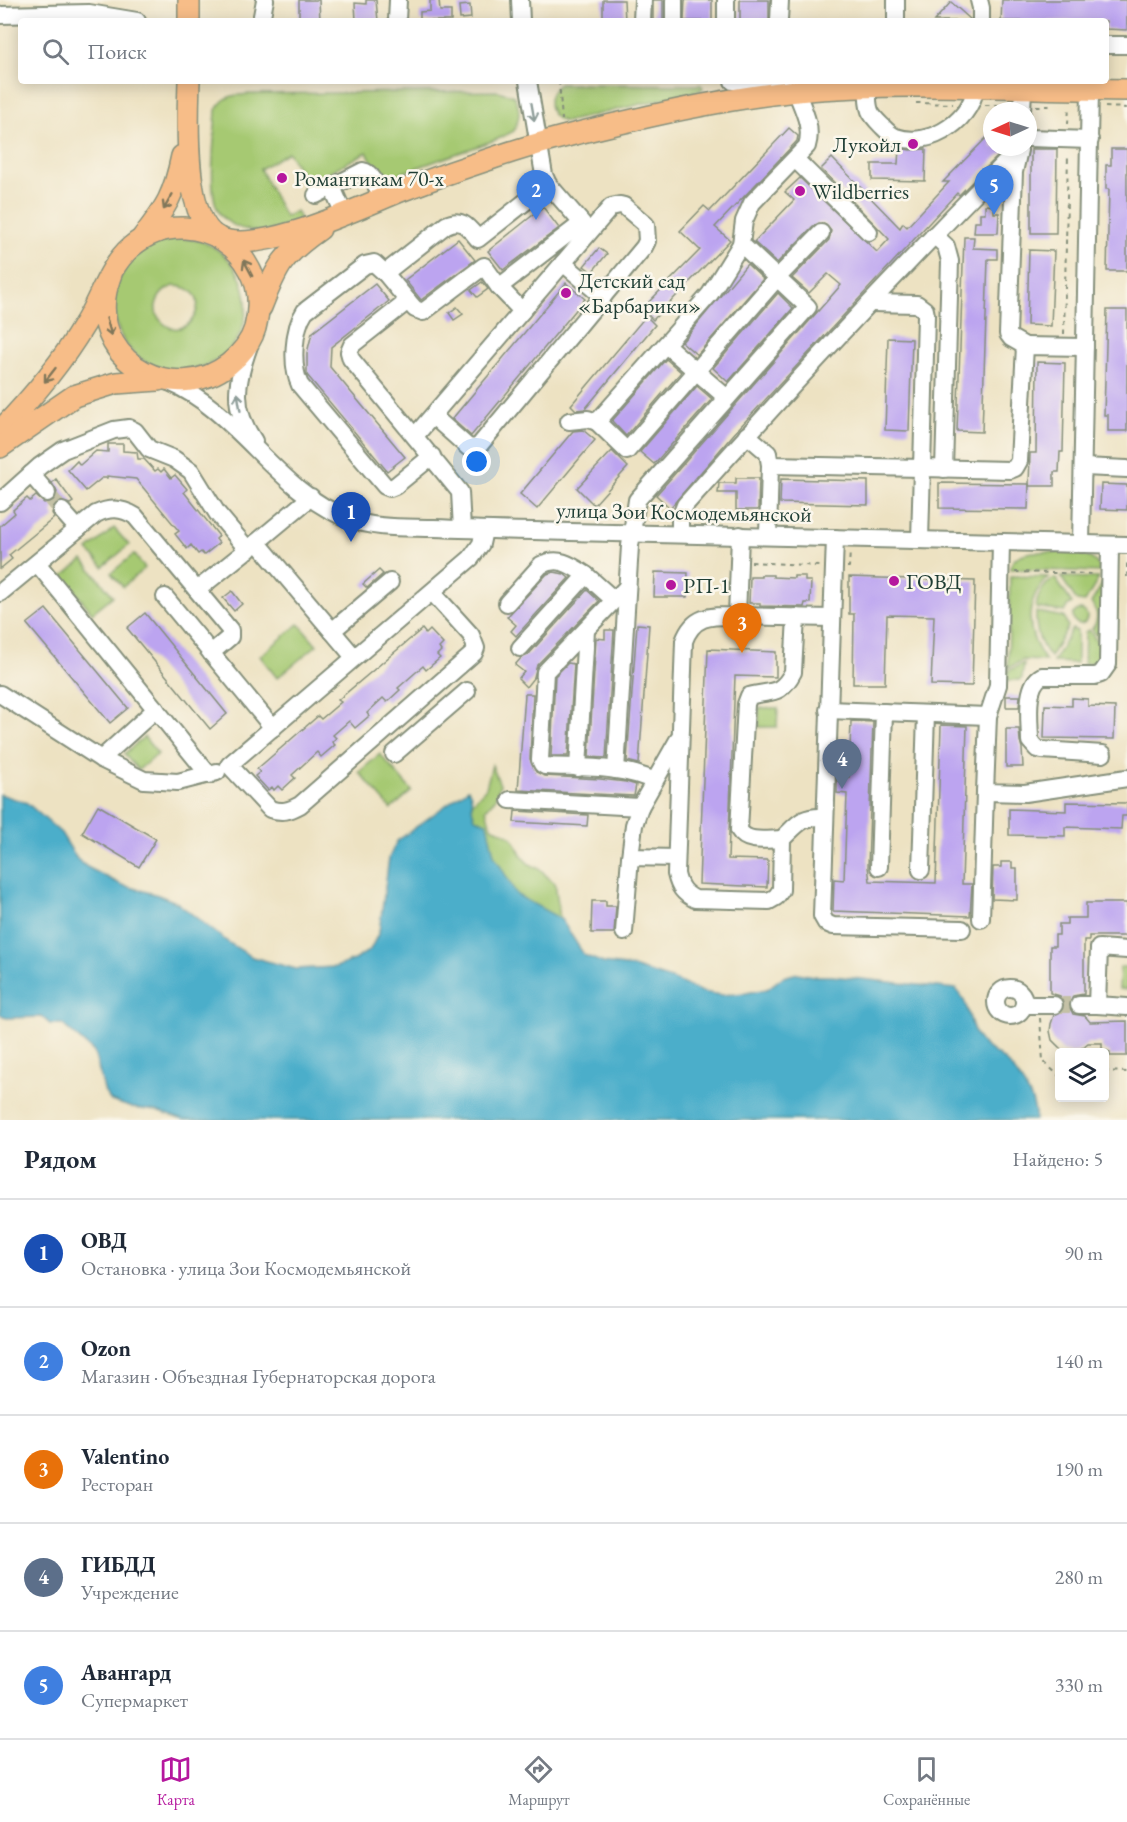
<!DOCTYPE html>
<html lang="ru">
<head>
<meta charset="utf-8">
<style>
  :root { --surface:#fff; --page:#f6f6f7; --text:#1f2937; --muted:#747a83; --line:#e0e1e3; --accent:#b5179e }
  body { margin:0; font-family:"EB Garamond",serif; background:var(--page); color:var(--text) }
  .controls { position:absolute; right:18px; bottom:18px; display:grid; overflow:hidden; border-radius:6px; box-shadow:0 3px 15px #0003 }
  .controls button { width:54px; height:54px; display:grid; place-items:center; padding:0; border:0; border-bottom:2px solid var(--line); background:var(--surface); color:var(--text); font:30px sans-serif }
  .compass { position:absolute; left:983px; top:102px; width:54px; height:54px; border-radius:50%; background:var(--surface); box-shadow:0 3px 15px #0003; rotate:266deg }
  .you { position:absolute; left:477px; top:462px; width:21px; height:21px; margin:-15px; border:4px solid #fff; border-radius:50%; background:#1a73e8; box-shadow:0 0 0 9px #1a73e833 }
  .badge { display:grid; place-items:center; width:39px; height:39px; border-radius:50%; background:var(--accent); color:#fff; font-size:20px; font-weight:700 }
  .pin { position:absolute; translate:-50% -50px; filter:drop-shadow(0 2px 3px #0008) }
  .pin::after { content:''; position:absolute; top:32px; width:21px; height:18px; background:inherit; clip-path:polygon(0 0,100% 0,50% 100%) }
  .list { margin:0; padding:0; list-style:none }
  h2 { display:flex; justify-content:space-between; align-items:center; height:78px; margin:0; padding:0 24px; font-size:26px }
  h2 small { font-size:20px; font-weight:400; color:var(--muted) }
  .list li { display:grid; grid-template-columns:39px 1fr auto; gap:18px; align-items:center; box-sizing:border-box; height:108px; padding:0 24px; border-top:2px solid var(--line) }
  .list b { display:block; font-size:22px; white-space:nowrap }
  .list p { margin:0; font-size:20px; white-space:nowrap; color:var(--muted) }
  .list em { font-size:20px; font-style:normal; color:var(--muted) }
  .icon { flex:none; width:33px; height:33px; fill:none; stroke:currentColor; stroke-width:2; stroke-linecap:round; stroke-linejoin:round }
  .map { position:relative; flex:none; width:1127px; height:1120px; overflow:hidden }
  .search { position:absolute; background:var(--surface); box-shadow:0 3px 15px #0003; left:18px; right:18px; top:18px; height:66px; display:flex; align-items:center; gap:15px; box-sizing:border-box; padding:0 21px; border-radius:6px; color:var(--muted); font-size:22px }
  .sheet { height:618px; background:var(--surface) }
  nav { display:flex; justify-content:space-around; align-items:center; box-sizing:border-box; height:84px; border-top:2px solid var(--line); background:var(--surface); font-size:16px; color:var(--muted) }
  nav a { display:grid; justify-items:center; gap:3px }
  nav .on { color:var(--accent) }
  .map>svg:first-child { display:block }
  .green { fill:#a6c972; stroke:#628353; stroke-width:1.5; fill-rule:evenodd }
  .water { fill:#4baeca; stroke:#35767f; stroke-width:1.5 }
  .building { fill:#bca4f0 }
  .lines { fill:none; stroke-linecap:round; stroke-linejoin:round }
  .minor-tunnel { stroke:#c4c1a6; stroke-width:16; stroke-dasharray:16 8; stroke-linecap:butt }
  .minor-casing { stroke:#86907b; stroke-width:20 }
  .major-casing { stroke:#86907b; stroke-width:24 }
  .path { stroke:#86907b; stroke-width:2; stroke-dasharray:4.5 4.5; stroke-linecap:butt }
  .minor { stroke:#fff; stroke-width:16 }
  .major { stroke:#f7bd88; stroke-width:21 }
  .oneway { stroke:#8f9e9a }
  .oneway2 { stroke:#80775a }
  .poi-dot { fill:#b5179e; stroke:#fbf7ec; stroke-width:2 }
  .labels { text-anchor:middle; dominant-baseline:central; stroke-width:5; stroke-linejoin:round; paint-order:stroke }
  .poi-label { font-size:22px; fill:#1f3d34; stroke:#fbf7ec; text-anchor:start }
  .street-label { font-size:22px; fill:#1f3d34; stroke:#fbf7ec }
</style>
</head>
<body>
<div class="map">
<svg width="1127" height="1120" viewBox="0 0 1127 1120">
  <rect width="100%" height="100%" fill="#fbf7ec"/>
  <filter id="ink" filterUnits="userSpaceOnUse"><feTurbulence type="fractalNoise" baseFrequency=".0167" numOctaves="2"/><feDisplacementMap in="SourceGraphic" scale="12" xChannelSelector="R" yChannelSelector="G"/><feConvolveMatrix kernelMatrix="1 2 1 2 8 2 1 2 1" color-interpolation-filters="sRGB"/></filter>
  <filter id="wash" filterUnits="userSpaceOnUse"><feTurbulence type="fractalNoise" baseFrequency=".008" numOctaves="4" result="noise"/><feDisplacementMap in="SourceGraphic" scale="24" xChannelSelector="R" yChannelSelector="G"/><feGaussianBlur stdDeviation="1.35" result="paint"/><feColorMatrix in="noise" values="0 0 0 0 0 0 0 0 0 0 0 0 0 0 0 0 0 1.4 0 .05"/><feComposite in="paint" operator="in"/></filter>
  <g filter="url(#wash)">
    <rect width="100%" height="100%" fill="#ede2c2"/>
    <g class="green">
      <path d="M559 84 701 85 703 88 701 90 565 122C546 116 544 95 559 84Z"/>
      <path d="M498 91 514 96C521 108 520 118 514 131L498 139 382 180 367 152 321 176 325 185 312 193 288 152 260 169 285 217 296 211 300 219C292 222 283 228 274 230 255 235 225 228 217 208 208 188 215 134 216 110 225 94 235 95 252 94Z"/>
      <path d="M177 238C186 239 195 239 203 242 244 258 259 309 234 344 224 358 209 366 192 369 105 385 78 255 177 238ZM174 286C220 287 189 348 162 322 149 309 158 291 174 286Z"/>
      <polygon points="114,528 129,545 103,567 88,550"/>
      <path d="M1033 552C1052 553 1096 547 1101 572L1010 569C1012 556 1022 554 1033 552Z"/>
      <polygon points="134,554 145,568 123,587 111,573"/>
      <polygon points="83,560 113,596 92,613 63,576"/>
      <path d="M1010 576 1048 577C1023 602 1026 634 1046 661L1023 660 1008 668Z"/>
      <polygon points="1061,577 1099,578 1085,602 1077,601"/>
      <path d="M1055 578 1072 603 1067 606 1065 612 1036 608C1037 595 1044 584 1055 578Z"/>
      <path d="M1104 581 1103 644 1092 629C1099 620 1098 611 1091 603Z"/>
      <circle cx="1080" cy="617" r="7"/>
      <path d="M1036 612 1064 617 1068 627 1050 657C1039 644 1035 630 1036 612Z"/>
      <polygon points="299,624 317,645 277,678 260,656"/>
      <polygon points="1072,629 1077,631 1077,663 1053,662"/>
      <polygon points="1089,630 1102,649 1100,662 1084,664 1085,632"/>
      <polygon points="1024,663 1022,678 1019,680 1007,680 1008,671"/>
      <polygon points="759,708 778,708 777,727 759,727"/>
      <polygon points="144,737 158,754 138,770 124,754"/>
      <polygon points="380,754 412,791 391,809 359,772"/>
      <path d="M492 765 500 785 495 799 486 809 491 827C526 839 509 845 528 863 531 866 537 866 541 870 546 875 548 879 555 883L561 926 509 909 470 832 471 804 486 788Z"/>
      <polygon points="1120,967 1127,967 1127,990 1119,989"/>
    </g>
    <path class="water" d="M468 789C475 798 469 806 475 818L487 823 494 855 517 895 561 919 584 955 603 963 632 967 674 980 702 992 721 995 746 993 767 989 783 977 798 973 813 976H832L956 989C969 1002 968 1020 976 1035 982 1047 995 1052 1004 1060 1017 1072 1038 1102 1035 1120H184L156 1111 133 1108 111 1101 105 1093 94 1052 62 1024H50L42 1017 6 1018 0 1014V794L27 803 61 833 77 859 87 867 122 885 158 895 176 902 229 943 252 957 296 969 336 967 354 960 370 950 379 932 389 858 397 841Z"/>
    <g id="blocks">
      <g class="building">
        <polygon points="299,0 319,0 320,21 303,21 303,17 299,17"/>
        <polygon points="366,0 376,0 378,21 356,21 355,3 366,4"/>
        <polygon points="430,0 439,0 440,11 451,11 451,21 420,21 420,12 430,11"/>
        <polygon points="603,0 624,0 625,21 603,21"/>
        <rect x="653" y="0" width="10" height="21"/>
        <polygon points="685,0 712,0 712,21 684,21"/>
        <rect x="740" y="0" width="29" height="21"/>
        <polygon points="1002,0 1127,0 1127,30 1106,29 1106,21 1001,21"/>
        <polygon points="951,2 970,19 970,21 934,21"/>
        <polygon points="470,5 471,18 460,19 459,6"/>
        <polygon points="789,128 798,136 797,141 715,227 730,240 653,320 642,309 700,250 680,231 704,206 710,211"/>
        <polygon points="992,132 992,147 1009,148 997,157 959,195 957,193 739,428 670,508 656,495 841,285 828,274 809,293 792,278 829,240 831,231 824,223 819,223 813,226 777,263 754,242 794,200 785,192 800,178 877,252 889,239 821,169 832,158 900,228 903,223 907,227 949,182 943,182"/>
        <polygon points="899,148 910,150 926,149 925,181 872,180 872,164 898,164"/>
        <polygon points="1031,149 1057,149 1056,233 1031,233"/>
        <polygon points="1111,149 1127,149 1127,271 1107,271 1109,189 1106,189 1106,165 1111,165"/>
        <polygon points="985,205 994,206 994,213 999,213 998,233 974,233 975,222 980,222 980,213 985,213"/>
        <polygon points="543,207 559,228 503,270 488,251"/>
        <polygon points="964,237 974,237 973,248 997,249 997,259 988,259 982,432 957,431"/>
        <polygon points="458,239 475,260 421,300 405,280"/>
        <polygon points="599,248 607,254 592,272 584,266"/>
        <polygon points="1029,250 1054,251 1051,326 1027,325"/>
        <polygon points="747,264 763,279 697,355 682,342"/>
        <polygon points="482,282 488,289 477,297 471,290"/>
        <polygon points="566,283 585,299 471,436 452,419"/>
        <polygon points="375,284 389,301 331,347 330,367 405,457 387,471 307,375 307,353 312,333"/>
        <polygon points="778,293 793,308 728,382 713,368"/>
        <polygon points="457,307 463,314 454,320 449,313"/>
        <polygon points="1107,310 1127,310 1127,431 1108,431 1108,415 1104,415"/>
        <polygon points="646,316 655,325 585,409 576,410 571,405"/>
        <polygon points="888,338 912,339 909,431 885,430"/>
        <polygon points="666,359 681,372 626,436 612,421"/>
        <polygon points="1037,362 1065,363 1063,452 1060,452 1059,472 1054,472 1054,486 1029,486 1030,453 1036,453"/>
        <polygon points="697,386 712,399 654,464 640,452"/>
        <polygon points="583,430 595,440 537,509 520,494 573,431"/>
        <polygon points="108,444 123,444 123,451 137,452 138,459 144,459 155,471 158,469 161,472 164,469 171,478 175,475 187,489 184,492 219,536 216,539 219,543 204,555 201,552 198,554 191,545 187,549 175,534 179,531 136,479 107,476 107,478 102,478 86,491 68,470 77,461 80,465 96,451 108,452"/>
        <polygon points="612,451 628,467 594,505 577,488"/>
        <polygon points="736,478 759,478 758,510 736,510 736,493 718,493 719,483 736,483"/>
        <polygon points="56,479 73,502 70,504 60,501 55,504 52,513 54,518 9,555 12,559 0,569 0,526 15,513 13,510 27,498 30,501 36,496 44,503 54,501 57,492 52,483"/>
        <polygon points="781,479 868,481 868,505 780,503"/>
        <polygon points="939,483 1029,484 1028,509 939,508"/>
        <polygon points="1101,484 1127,485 1127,510 1100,509"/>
        <polygon points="379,570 383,574 367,588 363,584"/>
        <polygon points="554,572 564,574 569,578 516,636 511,631 516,625 507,617 547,574"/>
        <polygon points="655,572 688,573 687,597 654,597"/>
        <polygon points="761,575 773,575 773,577 794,578 794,576 805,576 805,581 811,581 810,603 805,603 804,607 760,606 760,603 749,603 750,577 761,577"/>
        <polygon points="849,577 975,581 972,686 931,685 934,616 887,615 885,684 853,684 854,614 849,614"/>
        <polygon points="587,590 599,601 537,665 534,677 526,687 518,679 524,672 515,665 521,658 528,655"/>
        <polygon points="232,591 242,604 234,611 223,598"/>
        <polygon points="46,609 128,708 110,723 27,624"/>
        <polygon points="145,613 227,714 210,729 127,628"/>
        <polygon points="637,624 649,625 639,764 627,761"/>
        <polygon points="422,629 426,634 430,630 443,644 439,648 441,651 437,655 440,658 426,670 423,666 415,673 398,688 400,690 387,702 383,698 367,713 369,716 355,728 349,721 333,735 336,738 332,742 335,745 321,757 317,752 292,775 295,778 282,790 278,786 274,790 272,787 268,790 255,776 260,772 257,769 318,716 321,719 341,702 338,700"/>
        <polygon points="605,630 614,630 606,758 589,757 596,638 605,639"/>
        <polygon points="708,649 776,652 776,677 735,676 728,859 768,860 767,887 699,884"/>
        <polygon points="568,663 574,664 568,756 551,756 555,676"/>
        <polygon points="525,694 533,694 530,759 536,772 545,776 600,779 626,782 636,785 634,796 518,790"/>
        <polygon points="1006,696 1020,696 1019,707 1006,707"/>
        <polygon points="1072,698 1088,699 1088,706 1115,707 1114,739 1044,738 1045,705 1072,706"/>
        <polygon points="851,721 873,722 868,867 870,881 936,883 941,725 967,726 962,884 972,884 970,916 833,911 834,879 844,880 847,794 837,793 837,777 849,777"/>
        <polygon points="1006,729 1019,729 1020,741 1022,748 1023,767 1006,767"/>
        <polygon points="1066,802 1127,803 1127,816 1122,816 1121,829 1065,827 1065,836 1009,835 1009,809 1066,811"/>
        <polygon points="98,805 156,839 139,867 82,833"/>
        <polygon points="515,811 588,815 587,826 514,822"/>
        <polygon points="1001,862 1012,862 1012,868 1017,868 1017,900 992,899 993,867 1001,867"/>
        <polygon points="592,901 606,901 606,906 616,906 614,933 591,933"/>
        <polygon points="1086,903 1127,903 1127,936 1089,936 1089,940 1084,940 1084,994 1073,996 1069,1006 1073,1014 1085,1016 1090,1022 1127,1021 1127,1056 1110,1056 1110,1052 1102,1049 1102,1043 1088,1043 1077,1052 1070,1052 1063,1051 1052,1040 1050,1031 1051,1024 1054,1015 1063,1011 1064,1004 1060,996 1050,993 1050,946 1055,946 1055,935 1059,935 1059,924 1067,924 1067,918 1086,918"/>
      </g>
    </g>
  </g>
  <g filter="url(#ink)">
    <use href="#blocks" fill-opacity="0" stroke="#86907b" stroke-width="1.5"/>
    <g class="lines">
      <g class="minor-tunnel">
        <polyline points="47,493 62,511"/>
        <polyline points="1054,1005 1079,1005"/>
      </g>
      <defs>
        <g id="minor">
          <polyline points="520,0 521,21"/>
          <polyline points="979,0 981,8 981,21"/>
          <polyline points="0,15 89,13 137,21"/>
          <polyline points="261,21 265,0"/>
          <polyline points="397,21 398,0"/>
          <polyline points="642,21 643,0"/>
          <polyline points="674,21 674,0"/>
          <polyline points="726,21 726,0"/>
          <polyline points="779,21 780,0"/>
          <polyline points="896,21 896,0"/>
          <polyline points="1106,45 1127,45"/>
          <polyline points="733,81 797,84"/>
          <path d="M868 87C868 95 867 103 870 111 872 116 877 121 881 125 886 130 890 135 896 137 931 149 976 118 976 81"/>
          <polyline points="1022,111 1023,88"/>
          <polyline points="1028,138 1090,140"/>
          <polyline points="1019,150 1014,172 1008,334 1011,338 1025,346"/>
          <polyline points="795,159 869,232"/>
          <polyline points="332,187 344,214"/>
          <path d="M316 195 363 171C374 173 377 189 381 198"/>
          <polyline points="934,235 946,246 950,261 944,469"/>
          <polyline points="563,263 603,297"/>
          <polyline points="385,273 408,301"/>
          <polyline points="666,345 727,398"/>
          <path d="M249 346C236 382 231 408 254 441"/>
          <path d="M169 382C240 412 277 492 349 519 376 529 406 527 434 528 480 530 525 531 571 532 756 537 942 540 1127 545"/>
          <polyline points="433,416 469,448 478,447 644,247 647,241 646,225 624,206 620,205 611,207 522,311"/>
          <path d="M569 421 588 419 597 422 710 294 741 244 744 221 752 203 807 146C813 127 803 109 796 91"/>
          <polyline points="597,422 627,451 777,278 821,233"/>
          <polyline points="747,435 768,453 770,465"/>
          <polyline points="415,436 522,311 499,287"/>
          <path d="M432 456 395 486 390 488 385 486 300 385C291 366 293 329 305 311L365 265 374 263 385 273 446 225C462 217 468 227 478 239L548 184"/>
          <polyline points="1084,467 1127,469"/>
          <polyline points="31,474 47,493"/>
          <polyline points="0,502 40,466 63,450 114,430 129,428 135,431 149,449 174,459 191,471 217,513 248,550"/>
          <polyline points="62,511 78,529"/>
          <polyline points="462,529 460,492 351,359 349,352 352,345 408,301 415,309 423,312 484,266 499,287 582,223 548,184 544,175 528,81"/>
          <path d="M680 534V518L685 505C789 388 895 274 1004 164L1018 154"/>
          <path d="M740 535 737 616C712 616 694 614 684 641L676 874C679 887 683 893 695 899L769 901 776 897 781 890 782 839C798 824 801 816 824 817"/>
          <polyline points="768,536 770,465 922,468 926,315 925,310 917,304 871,303"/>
          <polyline points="835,538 822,916 826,923 833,926 962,929"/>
          <polyline points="920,540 922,468 1010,470 1015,468 1019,461 1025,346 1085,347"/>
          <polyline points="257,542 354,657"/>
          <polyline points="1001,542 998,685 988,716 985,792 1025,793 1127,778"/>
          <polyline points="1081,544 1090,90"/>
          <polyline points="37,563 209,775"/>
          <path d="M627 587 545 672 540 760 542 764 545 766C581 768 622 765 654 781"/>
          <polyline points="197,590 257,542 311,497"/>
          <path d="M432 592 471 635 476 648 474 653 300 805C289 811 282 813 270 809L229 765 471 558 481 544 484 530"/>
          <path d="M0 593 96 514C110 507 122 508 135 516L230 630V637L211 653"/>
          <polyline points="165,597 273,728"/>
          <path d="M507 603 541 565C559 556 571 565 586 575"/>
          <polyline points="737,616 832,618"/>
          <polyline points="332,631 390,582"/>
          <polyline points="520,648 586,575 613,599"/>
          <polyline points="0,694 101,759 144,780 178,782 217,772"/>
          <polyline points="828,710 988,716"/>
          <polyline points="394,754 467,691"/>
          <path d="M1103 754 1042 750 1037 749 1030 741C1030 723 1024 685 1042 676H1095L1101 674 1108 664 1110 545"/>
          <polyline points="101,759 156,709"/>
          <polyline points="578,768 586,630"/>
          <polyline points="616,770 630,546 637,500 808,307 741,244"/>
          <polyline points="510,800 640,807 634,825 630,857"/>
          <polyline points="640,807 678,740"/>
          <path d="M782 839C768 839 747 844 739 830L746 704 749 696C770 690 780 697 793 672L796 617"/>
          <polyline points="879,867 884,712"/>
          <polyline points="921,870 926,714"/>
          <polyline points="981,919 985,792"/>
          <polyline points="624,932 630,857 676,858"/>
          <polyline points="1127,950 1099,948 1097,1005 1127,1007"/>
          <circle cx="1010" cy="1002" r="14"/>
          <polyline points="1024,1005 1054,1005"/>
          <polyline points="1079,1005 1097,1005"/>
        </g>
        <g id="major">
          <polyline points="189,21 189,0"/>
          <path d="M189 81C188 116 182 220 219 238 260 256 362 206 403 190 434 178 465 167 496 157 540 142 584 131 629 121 684 108 741 97 797 91 906 81 1017 89 1127 90"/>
          <path d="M143 237C167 206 174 195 182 156"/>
          <path d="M261 307C278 264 282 256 320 229"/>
          <path d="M0 431C32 398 61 364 84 325 100 300 108 267 131 247 146 234 165 227 185 228 212 229 238 246 250 270 260 288 260 308 255 328 251 342 241 354 229 364 177 405 96 366 105 297 106 288 109 279 112 271"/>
          <polyline points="0,447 74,396 116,383 158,380"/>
        </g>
      </defs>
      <use href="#minor" class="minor-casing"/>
      <use href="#major" class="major-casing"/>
      <g class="path">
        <polyline points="559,81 562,120"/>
        <polyline points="916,103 953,104"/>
        <polyline points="985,105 1010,105"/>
        <polyline points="1036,106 1052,106"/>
        <polyline points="1105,107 1127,108"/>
        <polyline points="1068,124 1069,106"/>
        <polyline points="1064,334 1068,154"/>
        <polyline points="751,562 820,566"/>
        <polyline points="847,567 849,567 850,551"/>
        <polyline points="1015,572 1096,574"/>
        <polyline points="1127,577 1127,559"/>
        <polyline points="1040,1018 1043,1061 1060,1077"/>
        <polyline points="1104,1071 1127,1072"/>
      </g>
      <use href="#minor" class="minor"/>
      <use href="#major" class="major"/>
    </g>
    <defs><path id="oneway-shaft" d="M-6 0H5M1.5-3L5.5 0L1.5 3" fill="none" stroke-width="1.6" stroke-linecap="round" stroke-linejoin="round" transform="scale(1.5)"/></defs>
    <g class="oneway">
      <use href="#oneway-shaft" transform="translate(533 112) rotate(80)"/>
      <use href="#oneway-shaft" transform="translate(239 402) rotate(-99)"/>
    </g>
    <g class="oneway2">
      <use href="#oneway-shaft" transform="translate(168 202) rotate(120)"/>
      <use href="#oneway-shaft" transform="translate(248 268) rotate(-118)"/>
      <use href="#oneway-shaft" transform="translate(109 327) rotate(74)"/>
      <use href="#oneway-shaft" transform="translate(50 375) rotate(128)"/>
    </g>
  </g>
  <g class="poi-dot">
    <circle cx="913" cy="144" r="6"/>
    <circle cx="282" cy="178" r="6"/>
    <circle cx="800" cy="191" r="6"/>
    <circle cx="566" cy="293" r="6"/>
    <circle cx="894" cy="581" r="6"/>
    <circle cx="671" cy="585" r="6"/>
  </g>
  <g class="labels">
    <g class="poi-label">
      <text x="901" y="144" text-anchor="end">Лукойл</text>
      <text x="294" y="178">Романтикам 70-х</text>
      <text x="812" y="191">Wildberries</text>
      <text x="578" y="280">Детский сад<tspan x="578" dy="25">«Барбарики»</tspan></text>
      <text x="906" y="581">ГОВД</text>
      <text x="683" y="585">РП-1</text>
    </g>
    <g class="street-label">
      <text transform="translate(684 512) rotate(1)">улица Зои Космодемьянской</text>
    </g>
  </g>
</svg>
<div class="controls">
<button><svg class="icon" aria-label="layers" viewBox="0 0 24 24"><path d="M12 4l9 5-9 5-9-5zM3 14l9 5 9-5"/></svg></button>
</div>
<svg class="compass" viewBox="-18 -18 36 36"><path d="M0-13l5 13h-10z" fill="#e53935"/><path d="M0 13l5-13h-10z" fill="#747a83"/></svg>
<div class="you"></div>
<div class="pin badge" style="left:351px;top:542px;background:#1a4fb4">1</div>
<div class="pin badge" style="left:536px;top:220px;background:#3f7fe0">2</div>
<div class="pin badge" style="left:742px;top:653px;background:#e8710a">3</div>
<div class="pin badge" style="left:842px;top:789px;background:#5c6f8a">4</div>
<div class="pin badge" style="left:994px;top:215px;background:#3f7fe0">5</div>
<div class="search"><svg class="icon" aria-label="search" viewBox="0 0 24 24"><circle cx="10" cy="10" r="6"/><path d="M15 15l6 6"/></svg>Поиск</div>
</div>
<section class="sheet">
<h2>Рядом<small>Найдено: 5</small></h2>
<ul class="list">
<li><span class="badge" style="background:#1a4fb4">1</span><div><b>ОВД</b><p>Остановка · улица Зои Космодемьянской</p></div><em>90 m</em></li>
<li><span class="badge" style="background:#3f7fe0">2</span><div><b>Ozon</b><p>Магазин · Объездная Губернаторская дорога</p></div><em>140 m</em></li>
<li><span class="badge" style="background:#e8710a">3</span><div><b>Valentino</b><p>Ресторан</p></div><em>190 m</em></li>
<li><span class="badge" style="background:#5c6f8a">4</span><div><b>ГИБДД</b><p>Учреждение</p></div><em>280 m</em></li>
<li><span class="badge" style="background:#3f7fe0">5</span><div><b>Авангард</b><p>Супермаркет</p></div><em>330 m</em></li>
</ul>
</section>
<nav>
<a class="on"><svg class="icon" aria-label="map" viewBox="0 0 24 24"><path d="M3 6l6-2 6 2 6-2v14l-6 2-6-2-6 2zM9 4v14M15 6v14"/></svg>Карта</a>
<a><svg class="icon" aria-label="directions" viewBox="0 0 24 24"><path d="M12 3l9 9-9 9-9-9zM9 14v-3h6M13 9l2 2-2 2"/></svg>Маршрут</a>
<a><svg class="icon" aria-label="saved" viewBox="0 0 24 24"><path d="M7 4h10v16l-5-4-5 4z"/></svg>Сохранённые</a>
</nav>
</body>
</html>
